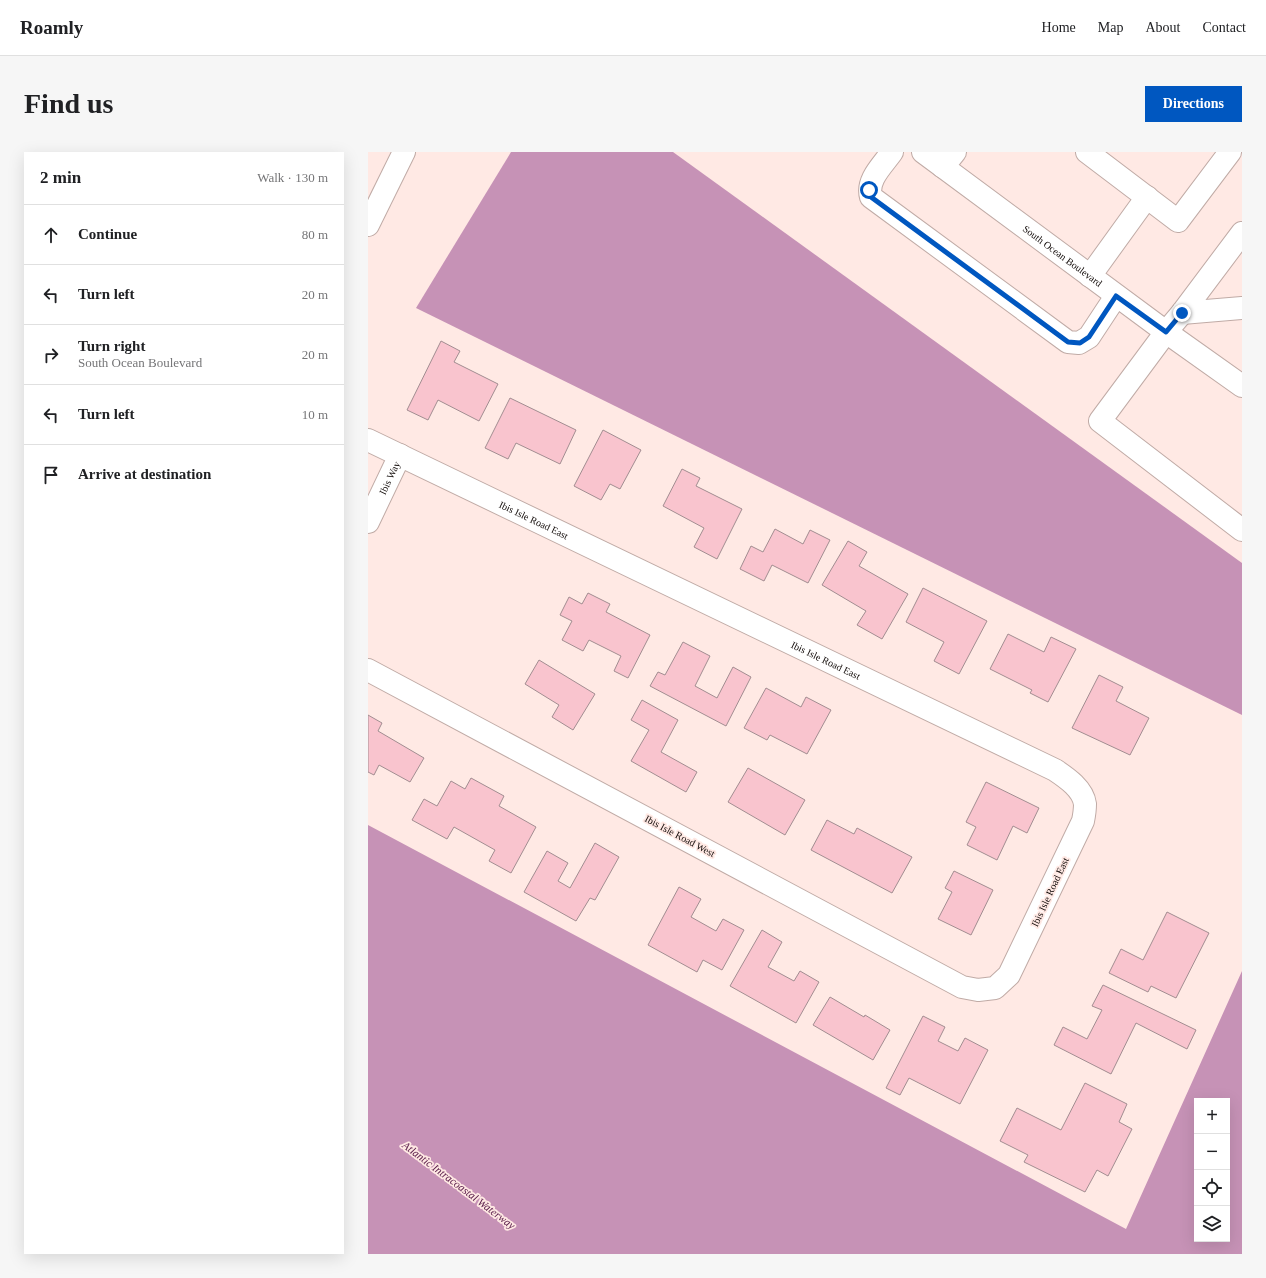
<!DOCTYPE html>
<html lang="en">
<head>
<meta charset="utf-8">
<style>
  :root { --surface:#fff; --page:#f6f6f6; --text:#202124; --muted:#757577; --line:#e0e0e0; --accent:#0057c0 }
  body { margin:0; font-family:Georgia,serif; background:var(--page); color:var(--text) }
  .controls { position:absolute; right:12px; bottom:12px; display:grid; overflow:hidden; border-radius:0px; box-shadow:0 4px 16px #0002 }
  .controls button { width:36px; height:36px; display:grid; place-items:center; padding:0; border:0; border-bottom:1px solid var(--line); background:var(--surface); color:var(--text); font:20px sans-serif }
  .stop { position:absolute; width:12px; height:12px; margin:-9px; border:3px solid #0057c0; border-radius:50%; background:#fff }
  .stop.end { background:#0057c0; border-color:#fff; box-shadow:0 1px 4px #0008 }
  .list { margin:0; padding:0; list-style:none }
  h2 { display:flex; justify-content:space-between; align-items:center; height:52px; margin:0; padding:0 16px; font-size:17px }
  h2 small { font-size:13px; font-weight:400; color:var(--muted) }
  .list li { display:grid; grid-template-columns:26px 1fr auto; gap:12px; align-items:center; box-sizing:border-box; height:60px; padding:0 16px; border-top:1px solid var(--line) }
  .list b { display:block; font-size:15px; white-space:nowrap }
  .list p { margin:0; font-size:13px; white-space:nowrap; color:var(--muted) }
  .list em { font-size:13px; font-style:normal; color:var(--muted) }
  .icon { flex:none; width:22px; height:22px; fill:none; stroke:currentColor; stroke-width:2; stroke-linecap:round; stroke-linejoin:round }
  .map { position:relative; flex:none; width:874px; height:1102px; overflow:hidden; border-radius:0px }
  header { display:flex; align-items:center; gap:24px; box-sizing:border-box; height:56px; padding:0 20px; background:var(--surface); border-bottom:1px solid var(--line) }
  header strong { font-size:19px }
  nav { display:flex; gap:22px; margin-inline-start:auto; font-size:14px }
  .intro { display:flex; align-items:center; justify-content:space-between; box-sizing:border-box; height:96px; padding:0 24px }
  h1 { margin:0; font-size:28px }
  .button { padding:10px 18px; border-radius:0px; background:var(--accent); color:#fff; font-size:14px; font-weight:700 }
  main { display:flex; gap:24px; padding:0 24px }
  aside { flex:1; background:var(--surface); border-radius:0px; box-shadow:0 4px 16px #0002 }
  .map>svg:first-child { display:block }
  .water { fill:#c692b6; fill-rule:evenodd }
  .building { fill:#f9c4ce; stroke:#a28d91 }
  .lines { fill:none; stroke-linecap:round; stroke-linejoin:round }
  .minor-casing { stroke:#c0aba6; stroke-width:24 }
  .major-casing { stroke:#c0aba6; stroke-width:24 }
  .minor { stroke:#fff; stroke-width:22 }
  .major { stroke:#fff; stroke-width:22 }
  .route { stroke:#0057c0; stroke-width:5 }
  .labels { text-anchor:middle; dominant-baseline:central; stroke-width:3.5; stroke-linejoin:round; paint-order:stroke }
  .street-label { font-size:10px; fill:#110a08; stroke:#ffe9e4 }
  .water-label { font-size:11px; font-style:italic; fill:#581b49; stroke:#ffe9e4 }
</style>
</head>
<body>
<header>
<strong>Roamly</strong>
<nav><a>Home</a><a>Map</a><a>About</a><a>Contact</a></nav>
</header>
<div class="intro"><h1>Find us</h1><a class="button">Directions</a></div>
<main>
<aside>
<h2>2 min<small>Walk · 130 m</small></h2>
<ul class="list">
<li><svg class="icon" aria-label="ahead" viewBox="0 0 24 24"><path d="M12 20V5M6 11l6-6 6 6"/></svg><div><b>Continue</b></div><em>80 m</em></li>
<li><svg class="icon" aria-label="left" viewBox="0 0 24 24"><path d="M17 20v-9H6M10 6l-5 5 5 5"/></svg><div><b>Turn left</b></div><em>20 m</em></li>
<li><svg class="icon" aria-label="right" viewBox="0 0 24 24"><path d="M7 20v-9h11M14 6l5 5-5 5"/></svg><div><b>Turn right</b><p>South Ocean Boulevard</p></div><em>20 m</em></li>
<li><svg class="icon" aria-label="left" viewBox="0 0 24 24"><path d="M17 20v-9H6M10 6l-5 5 5 5"/></svg><div><b>Turn left</b></div><em>10 m</em></li>
<li><svg class="icon" aria-label="arrive" viewBox="0 0 24 24"><path d="M6 21V4h12l-3 4 3 4H6"/></svg><div><b>Arrive at destination</b></div></li>
</ul>
</aside>
<div class="map">
<svg width="874" height="1102" viewBox="0 0 874 1102">
  <rect width="100%" height="100%" fill="#ffe9e4"/>
  <g class="water">
    <polygon points="143,0 305,0 874,411 874,563 48,156"/>
    <path d="M0 673 758 1077 874 819V1102H0ZM829 949H859V1087H829Z"/>
  </g>
  <g class="building">
    <polygon points="73,189 92,199 86,210 130,232 111,269 70,248 60,268 39,258"/>
    <polygon points="142,246 208,278 192,312 148,291 140,307 117,296"/>
    <polygon points="235,278 273,298 252,337 242,332 233,348 206,334"/>
    <polygon points="314,317 332,326 328,334 374,357 349,407 326,395 336,376 295,354"/>
    <polygon points="407,377 435,392 442,378 462,388 440,431 404,413 396,429 372,417 383,394 395,400"/>
    <polygon points="480,389 499,400 491,414 540,442 514,487 489,473 498,459 454,433"/>
    <polygon points="555,436 619,469 591,522 566,509 576,490 538,470"/>
    <polygon points="220,441 242,452 238,460 282,483 260,526 246,519 253,504 221,488 215,499 194,488 204,469 192,463 201,445 214,452"/>
    <polygon points="640,482 676,500 683,485 708,497 680,550 662,541 664,538 622,517"/>
    <polygon points="315,490 342,504 327,534 349,546 365,515 383,525 358,574 282,534 290,520 297,523"/>
    <polygon points="171,508 227,542 205,578 184,565 191,553 157,532"/>
    <polygon points="731,523 755,535 748,549 781,566 762,603 704,576"/>
    <polygon points="398,536 433,555 438,545 463,558 439,602 402,583 399,588 376,576"/>
    <polygon points="274,548 310,568 293,600 329,620 318,640 263,609 281,578 263,568"/>
    <polygon points="0,563 14,571 10,579 56,606 42,630 11,613 6,623 0,620"/>
    <polygon points="380,616 437,648 417,683 360,650"/>
    <polygon points="103,626 136,644 131,654 168,675 143,721 121,709 127,698 86,675 79,687 44,668 56,647 69,654 83,629 97,637"/>
    <polygon points="618,630 671,656 659,681 645,674 629,708 599,693 608,675 598,670"/>
    <polygon points="459,668 486,682 489,676 544,705 524,741 443,698"/>
    <polygon points="227,691 251,705 227,748 222,746 208,769 156,740 179,699 200,711 190,729 202,736"/>
    <polygon points="586,719 625,738 603,783 570,767 584,740 577,736"/>
    <polygon points="311,735 333,747 323,765 348,779 355,767 376,778 354,818 335,808 329,820 280,793"/>
    <polygon points="799,760 841,781 808,846 783,834 780,840 741,821 753,797 775,808"/>
    <polygon points="394,778 414,790 400,815 426,829 432,819 451,830 428,871 362,834"/>
    <polygon points="735,833 828,878 819,897 768,871 743,922 686,893 695,875 719,887 734,858 724,854"/>
    <polygon points="462,845 496,865 497,863 522,878 505,908 445,873"/>
    <polygon points="555,864 577,875 570,889 590,899 597,886 620,898 592,952 541,926 532,943 518,936"/>
    <polygon points="717,931 759,952 751,970 764,977 740,1024 729,1018 717,1040 656,1010 660,1003 632,989 649,956 693,978"/>
  </g>
  <g class="lines">
    <defs>
      <g id="minor">
        <path d="M524 0C515 13 498 28 503 45L700 190 711 191 721 185 748 144"/>
        <polyline points="719,0 810,69 862,0"/>
        <polyline points="575,15 587,0"/>
        <polyline points="0,73 36,0"/>
        <polyline points="874,81 814,161 798,180 732,269 874,378"/>
        <polyline points="722,124 779,45"/>
        <polyline points="814,161 874,156"/>
        <path id="s1" d="M0 288 687 618C699 626 715 637 717 652 717 657 716 664 715 669L641 823 627 836 610 838 594 835 0 518"/>
        <path id="s2" d="M0 370 32 303"/>
      </g>
      <g id="major">
        <path id="s3" d="M555 0 798 180 874 234"/>
      </g>
    </defs>
    <use href="#minor" class="minor-casing"/>
    <use href="#major" class="major-casing"/>
    <use href="#minor" class="minor"/>
    <use href="#major" class="major"/>
  </g>
  <g class="lines">
    <polyline class="route" points="501,38 503,45 700,190 712,191 721,185 748,144 798,180 814,161"/>
  </g>
  <g class="labels">
    <g class="street-label">
      <text stroke="none"><textPath href="#s3" startOffset="174">South Ocean Boulevard</textPath></text>
      <text stroke="none"><textPath href="#s2" startOffset="49">Ibis Way</textPath></text>
      <text stroke="none"><textPath href="#s1" startOffset="184">Ibis Isle Road East</textPath></text>
      <text stroke="none"><textPath href="#s1" startOffset="508">Ibis Isle Road East</textPath></text>
      <text transform="translate(312 684) rotate(28)">Ibis Isle Road West</text>
      <text transform="translate(682 740) rotate(-65)">Ibis Isle Road East</text>
    </g>
    <g class="water-label">
      <text transform="translate(91 1033) rotate(37)">Atlantic Intracoastal Waterway</text>
    </g>
  </g>
</svg>
<div class="controls">
<button>+</button>
<button>−</button>
<button><svg class="icon" aria-label="locate" viewBox="0 0 24 24"><circle cx="12" cy="12" r="6"/><path d="M12 2v4M12 18v4M2 12h4M18 12h4"/></svg></button>
<button><svg class="icon" aria-label="layers" viewBox="0 0 24 24"><path d="M12 4l9 5-9 5-9-5zM3 14l9 5 9-5"/></svg></button>
</div>
<div class="stop" style="left:501px;top:38px"></div>
<div class="stop end" style="left:814px;top:161px"></div>
</div>
</main>
</body>
</html>
